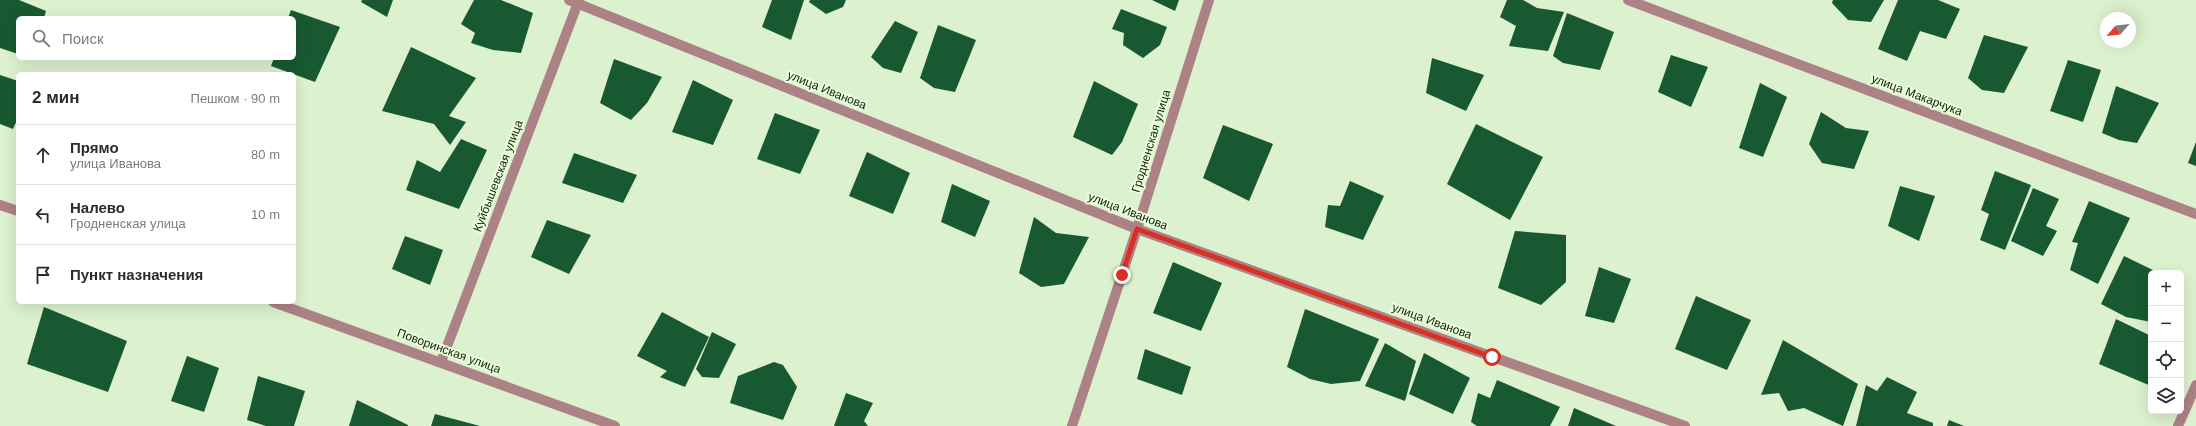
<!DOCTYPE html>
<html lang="ru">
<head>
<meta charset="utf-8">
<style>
  :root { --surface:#fff; --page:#f2f2f3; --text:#2b2b33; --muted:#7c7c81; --line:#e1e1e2 }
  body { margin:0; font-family:Arial,sans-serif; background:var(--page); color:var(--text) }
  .controls { position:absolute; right:12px; bottom:12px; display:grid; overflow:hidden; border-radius:6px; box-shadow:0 4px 16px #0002 }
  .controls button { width:36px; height:36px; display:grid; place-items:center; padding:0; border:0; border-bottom:1px solid var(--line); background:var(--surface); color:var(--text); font:20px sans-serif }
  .compass { position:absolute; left:2100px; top:12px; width:36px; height:36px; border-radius:50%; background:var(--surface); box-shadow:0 4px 16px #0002; rotate:243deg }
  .stop { position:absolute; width:12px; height:12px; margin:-9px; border:3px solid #d93025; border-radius:50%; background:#fff }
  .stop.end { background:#d93025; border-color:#fff; box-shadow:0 1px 4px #0008 }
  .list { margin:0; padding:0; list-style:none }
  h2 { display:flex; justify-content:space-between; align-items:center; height:52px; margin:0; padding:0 16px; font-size:17px }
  h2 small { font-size:13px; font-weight:400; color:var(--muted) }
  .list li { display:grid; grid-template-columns:26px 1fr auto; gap:12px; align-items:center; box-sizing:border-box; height:60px; padding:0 16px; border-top:1px solid var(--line) }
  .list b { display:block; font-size:15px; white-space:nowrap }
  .list p { margin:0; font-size:13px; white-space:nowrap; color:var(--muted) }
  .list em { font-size:13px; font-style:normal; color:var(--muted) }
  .icon { flex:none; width:22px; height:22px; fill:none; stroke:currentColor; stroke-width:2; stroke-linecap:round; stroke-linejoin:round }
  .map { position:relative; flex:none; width:2196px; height:426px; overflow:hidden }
  .search { position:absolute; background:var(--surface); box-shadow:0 4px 16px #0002; left:16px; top:16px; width:280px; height:44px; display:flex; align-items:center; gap:10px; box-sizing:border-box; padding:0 14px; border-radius:6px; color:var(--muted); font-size:15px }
  .panel { position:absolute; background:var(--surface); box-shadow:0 4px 16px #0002; left:16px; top:72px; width:280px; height:232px; border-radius:6px }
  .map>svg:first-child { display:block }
  .building { fill:#195931 }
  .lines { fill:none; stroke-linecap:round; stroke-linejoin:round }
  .street { stroke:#ac8286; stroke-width:10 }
  .route { stroke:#d93025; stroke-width:5 }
  .labels { text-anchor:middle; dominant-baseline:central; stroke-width:4; stroke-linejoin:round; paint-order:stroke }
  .street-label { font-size:12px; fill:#171e11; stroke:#e9ffdb }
</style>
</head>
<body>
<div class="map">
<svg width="2196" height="426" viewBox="0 0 2196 426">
  <rect width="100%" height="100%" fill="#dcf1ce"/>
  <g class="building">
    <polygon points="0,0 19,0 46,11 44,18 18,18 18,54 0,48"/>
    <polygon points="362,0 393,0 387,17 361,2"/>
    <polygon points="474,0 501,0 533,13 521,53 493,50 471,43 475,33 461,24"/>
    <polygon points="772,0 804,0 791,40 762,27"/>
    <polygon points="810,0 846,0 843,7 826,14 809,2"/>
    <polygon points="1152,0 1179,0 1175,11"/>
    <polygon points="1507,0 1523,0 1537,8 1564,12 1548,51 1509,46 1516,26 1500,17"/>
    <polygon points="1833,0 1884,0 1871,22 1848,20 1832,3"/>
    <polygon points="1898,0 1938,0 1960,9 1946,39 1920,31 1907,61 1878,49"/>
    <polygon points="1121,9 1167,27 1160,45 1143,58 1123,45 1124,33 1112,29"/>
    <polygon points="291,10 340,27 315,82 271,66 274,58 294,58 294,18 288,18"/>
    <polygon points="1567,13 1614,32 1600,70 1563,63 1553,56"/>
    <polygon points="895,21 918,32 901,73 883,68 871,57"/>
    <polygon points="938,25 976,40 955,92 934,88 920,78"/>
    <polygon points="1984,35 2028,47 2004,93 1982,90 1968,78"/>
    <polygon points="411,47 476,78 449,116 466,122 450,145 434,124 382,111"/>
    <polygon points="1671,55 1708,67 1691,107 1658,92"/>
    <polygon points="1432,58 1484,75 1466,111 1426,93"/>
    <polygon points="614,59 662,77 647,103 631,120 600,103"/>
    <polygon points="2068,60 2101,70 2083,122 2050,111"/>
    <polygon points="0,75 18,81 18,118 13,129 0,124"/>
    <polygon points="693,80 733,100 713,145 672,132"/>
    <polygon points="1094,81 1138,104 1122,142 1112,155 1073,137"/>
    <polygon points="1760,83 1787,97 1763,157 1739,148"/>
    <polygon points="2116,86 2159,103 2137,143 2119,140 2102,133"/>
    <polygon points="1821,112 1846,128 1869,131 1854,169 1822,163 1809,144"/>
    <polygon points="775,113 820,130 800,174 757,159"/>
    <polygon points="1476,124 1543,157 1510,220 1447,184"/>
    <polygon points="1223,125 1273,144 1249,201 1203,178"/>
    <polygon points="461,139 487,150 459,209 406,190 417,160 440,172"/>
    <polygon points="2196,142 2196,166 2188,163"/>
    <polygon points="867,152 910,173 893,214 849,196"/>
    <polygon points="574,153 637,175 623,203 562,183"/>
    <polygon points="1995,171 2031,185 2005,250 1980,240 1989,214 1981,210"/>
    <polygon points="1350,181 1384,196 1363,240 1325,227 1328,205 1340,206"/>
    <polygon points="952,184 990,201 975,237 941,222"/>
    <polygon points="1900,186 1935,196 1919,241 1888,226"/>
    <polygon points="2033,188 2059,199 2046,226 2057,231 2043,256 2011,241"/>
    <polygon points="2089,201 2130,218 2098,284 2070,270 2078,243 2072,242"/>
    <polygon points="1034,217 1056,233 1089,237 1064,284 1041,287 1019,273"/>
    <polygon points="547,220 591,235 569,274 531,257"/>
    <polygon points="1515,231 1566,235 1566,282 1541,305 1498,288"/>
    <polygon points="405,236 443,250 430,285 392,269"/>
    <polygon points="2124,256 2159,273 2151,273 2151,322 2126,317 2101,304"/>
    <polygon points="1173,262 1222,283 1201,331 1153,313"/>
    <polygon points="1599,267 1631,279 1614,323 1585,316"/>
    <polygon points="1696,296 1751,320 1727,370 1675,349"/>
    <polygon points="44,307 127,341 108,392 27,364"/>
    <polygon points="1305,309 1379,339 1360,381 1331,384 1310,379 1287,367"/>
    <polygon points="662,312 709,337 685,387 660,377 667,371 637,356"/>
    <polygon points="2116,319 2151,336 2151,386 2099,364"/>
    <polygon points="712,332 736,344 719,378 702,377 696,369"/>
    <polygon points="1783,340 1858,384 1843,426 1804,408 1788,411 1779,393 1761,395"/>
    <polygon points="1385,343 1416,361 1405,401 1365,386"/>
    <polygon points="1145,349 1191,367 1182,395 1137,379"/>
    <polygon points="1424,353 1470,378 1453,414 1409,394"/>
    <polygon points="187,356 219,368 204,412 171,401"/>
    <polygon points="774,362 783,365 797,387 783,420 730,403 738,376"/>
    <polygon points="258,376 305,391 294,426 266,426 247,420"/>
    <polygon points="1887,377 1917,392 1907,413 1933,423 1933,426 1856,426 1866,385 1877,391"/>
    <polygon points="1497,380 1560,407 1550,426 1477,426 1471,422 1478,393 1490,398"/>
    <polygon points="846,393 873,403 864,421 868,426 834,426"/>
    <polygon points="357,400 408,425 408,426 349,426"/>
    <polygon points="1574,408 1616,426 1568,426"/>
    <polygon points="435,414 480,426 431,426"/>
    <polygon points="1949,420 1964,426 1947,426"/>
  </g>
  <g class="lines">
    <g class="street">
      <polyline points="569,0 1137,229 1685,426"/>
      <polyline points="1628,0 2196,214"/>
      <polyline points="0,205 18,211"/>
      <polyline points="273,302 615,426"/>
      <polyline points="441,362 579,0"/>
      <polyline points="1072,426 1137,229 1209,0"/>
      <polyline points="2178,426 2196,385"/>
    </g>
  </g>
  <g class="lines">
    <polyline class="route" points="1122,275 1137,229 1492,357"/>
  </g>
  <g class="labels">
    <g class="street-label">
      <text transform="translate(827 90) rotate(22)">улица Иванова</text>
      <text transform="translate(1917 95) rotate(21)">улица Макарчука</text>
      <text transform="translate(1151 141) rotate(-73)">Гродненская улица</text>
      <text transform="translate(498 176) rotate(-69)">Куйбышевская улица</text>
      <text transform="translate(1128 211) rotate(21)">улица Иванова</text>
      <text transform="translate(1432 321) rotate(20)">улица Иванова</text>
      <text transform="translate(449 351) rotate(20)">Поворинская улица</text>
    </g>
  </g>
</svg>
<div class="controls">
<button>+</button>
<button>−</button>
<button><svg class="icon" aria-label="locate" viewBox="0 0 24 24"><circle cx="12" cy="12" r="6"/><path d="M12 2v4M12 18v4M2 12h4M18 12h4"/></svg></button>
<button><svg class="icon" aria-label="layers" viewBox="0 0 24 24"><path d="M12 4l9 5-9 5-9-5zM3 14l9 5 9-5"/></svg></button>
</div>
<svg class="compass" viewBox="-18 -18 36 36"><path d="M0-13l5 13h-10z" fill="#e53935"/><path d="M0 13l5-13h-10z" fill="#7c7c81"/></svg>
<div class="stop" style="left:1492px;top:357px"></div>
<div class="stop end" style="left:1122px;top:275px"></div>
<div class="search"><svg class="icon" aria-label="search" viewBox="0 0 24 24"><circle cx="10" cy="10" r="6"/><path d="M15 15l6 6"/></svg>Поиск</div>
<section class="panel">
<h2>2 мин<small>Пешком · 90 m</small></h2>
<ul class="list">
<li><svg class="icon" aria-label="ahead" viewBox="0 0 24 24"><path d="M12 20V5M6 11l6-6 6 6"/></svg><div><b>Прямо</b><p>улица Иванова</p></div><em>80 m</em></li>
<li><svg class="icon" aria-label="left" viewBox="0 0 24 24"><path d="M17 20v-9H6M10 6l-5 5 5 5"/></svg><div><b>Налево</b><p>Гродненская улица</p></div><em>10 m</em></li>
<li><svg class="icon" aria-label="arrive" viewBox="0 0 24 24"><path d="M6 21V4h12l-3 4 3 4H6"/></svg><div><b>Пункт назначения</b></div></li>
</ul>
</section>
</div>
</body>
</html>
